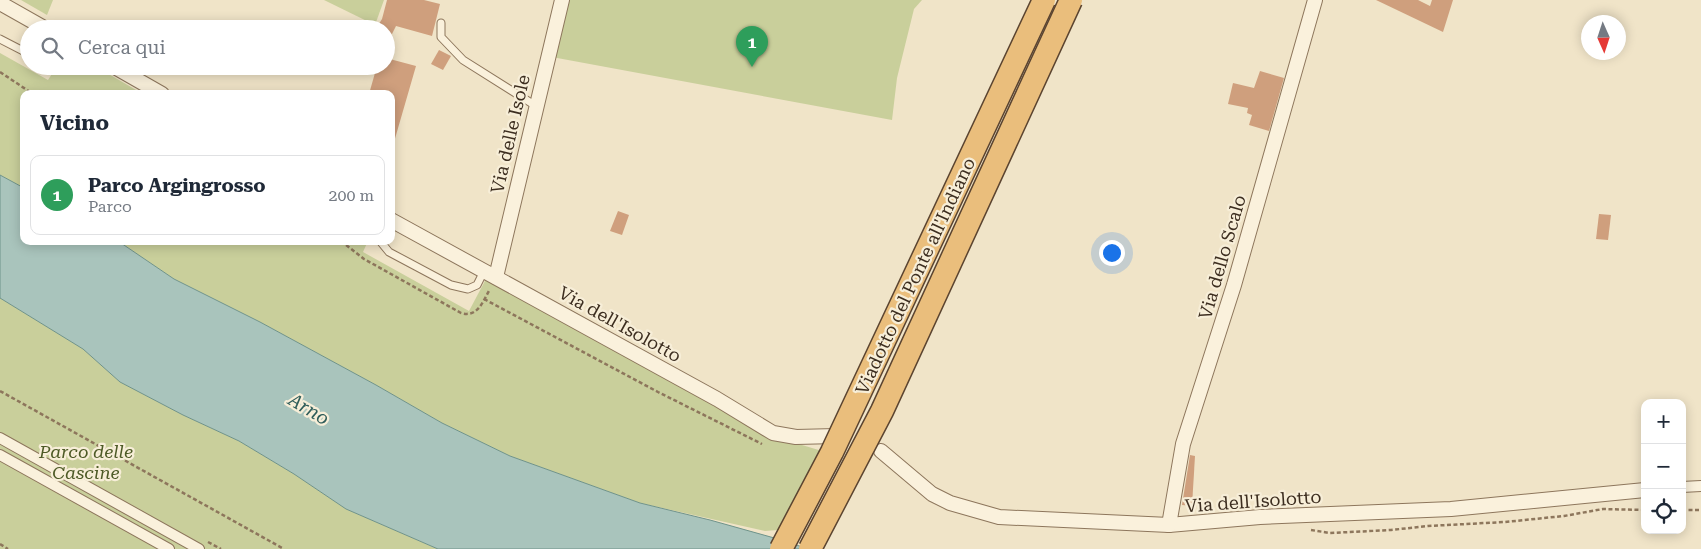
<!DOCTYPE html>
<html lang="it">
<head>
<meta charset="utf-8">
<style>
  :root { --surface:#fff; --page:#f6f6f7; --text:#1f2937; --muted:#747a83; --line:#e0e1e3; --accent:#7c3aed }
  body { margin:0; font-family:"Roboto Serif",serif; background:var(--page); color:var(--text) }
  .controls { position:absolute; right:15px; bottom:15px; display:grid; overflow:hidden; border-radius:10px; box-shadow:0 2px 12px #0003 }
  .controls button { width:45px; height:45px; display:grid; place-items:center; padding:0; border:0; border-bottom:1px solid var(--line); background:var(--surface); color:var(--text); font:25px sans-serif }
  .compass { position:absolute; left:1581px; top:15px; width:45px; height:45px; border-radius:50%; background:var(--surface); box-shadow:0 2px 12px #0003; rotate:177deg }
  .you { position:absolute; left:1111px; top:252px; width:18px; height:18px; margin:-12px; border:4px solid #fff; border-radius:50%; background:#1a73e8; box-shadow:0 0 0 8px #1a73e833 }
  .badge { display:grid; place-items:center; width:32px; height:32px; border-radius:50%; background:var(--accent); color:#fff; font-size:16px; font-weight:700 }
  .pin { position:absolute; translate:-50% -41px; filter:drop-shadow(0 1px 2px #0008) }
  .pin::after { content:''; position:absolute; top:26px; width:18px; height:15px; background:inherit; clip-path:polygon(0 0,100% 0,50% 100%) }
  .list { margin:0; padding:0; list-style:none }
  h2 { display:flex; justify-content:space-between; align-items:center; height:65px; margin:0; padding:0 20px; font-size:21px }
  h2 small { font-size:16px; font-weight:400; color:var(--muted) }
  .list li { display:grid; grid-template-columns:32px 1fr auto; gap:15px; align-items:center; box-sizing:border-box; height:80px; margin:0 10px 10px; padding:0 10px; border:1px solid var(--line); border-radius:10px }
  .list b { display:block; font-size:19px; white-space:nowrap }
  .list p { margin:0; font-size:16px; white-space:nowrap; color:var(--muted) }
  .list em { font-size:16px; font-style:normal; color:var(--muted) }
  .icon { flex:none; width:28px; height:28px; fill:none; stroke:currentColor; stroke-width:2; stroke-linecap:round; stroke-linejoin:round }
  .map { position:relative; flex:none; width:1701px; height:549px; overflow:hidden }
  .search { position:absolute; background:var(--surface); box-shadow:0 2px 12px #0003; left:20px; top:20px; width:375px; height:55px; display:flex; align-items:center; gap:12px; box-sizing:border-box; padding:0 18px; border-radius:28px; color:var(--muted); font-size:19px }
  .panel { position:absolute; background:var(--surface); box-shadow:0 2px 12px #0003; left:20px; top:90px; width:375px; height:155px; border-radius:10px }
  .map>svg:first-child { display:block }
  .green { fill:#c9cf9b }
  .water { fill:#a9c4bc; stroke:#6f938a }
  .building { fill:#cf9f7d }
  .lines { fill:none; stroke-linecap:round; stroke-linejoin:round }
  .service-casing { stroke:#8d765c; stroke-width:9 }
  .pedestrian-casing { stroke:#8d765c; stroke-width:12 }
  .minor-casing { stroke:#8d765c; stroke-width:16 }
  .path { stroke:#8d765c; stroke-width:2.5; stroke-dasharray:4 2.5; stroke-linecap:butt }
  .service { stroke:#faf1dc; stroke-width:7 }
  .pedestrian { stroke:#faf1dc; stroke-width:10 }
  .minor { stroke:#faf1dc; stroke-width:14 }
  .trunk-bridge-casing { stroke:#5b4430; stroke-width:25; stroke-linecap:butt }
  .trunk-bridge { stroke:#eabe7c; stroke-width:22 }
  .labels { text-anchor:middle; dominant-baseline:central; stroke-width:4.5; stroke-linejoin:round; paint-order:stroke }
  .street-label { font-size:18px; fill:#3d2e20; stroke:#f7eed8 }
  .park-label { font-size:18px; font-style:italic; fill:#4d5a26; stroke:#f7eed8 }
  .water-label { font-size:19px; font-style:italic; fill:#2f5d5a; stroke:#f7eed8 }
</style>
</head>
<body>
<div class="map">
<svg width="1701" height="549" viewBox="0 0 1701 549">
  <rect width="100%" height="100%" fill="#f0e4c8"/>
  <g class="green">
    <polygon points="21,0 53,0 47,15"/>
    <polygon points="324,0 384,0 375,25"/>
    <polygon points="555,0 922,0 914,9 897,78 892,120 541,55"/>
    <polygon points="0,53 48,80 57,66 95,66 143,94 24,94 24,188 0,175"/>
    <polygon points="118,241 368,241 363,252 469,311 486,279 558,320 772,436 822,451 778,530 765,531 640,503 510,456 442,423 376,385 260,322 174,279"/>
    <polygon points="0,298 83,349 120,382 183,415 239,441 294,474 346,509 438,549 0,549"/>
  </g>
  <polygon class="water" points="0,175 24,188 24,241 118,241 174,279 260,322 376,385 442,423 510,456 640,503 710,520 785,541 808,549 438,549 346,509 294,474 239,441 183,415 120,382 83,349 0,298"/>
  <g class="building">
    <polygon points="387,0 424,0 440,4 432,36 396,26 392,34 386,31 386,29 377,27 382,19"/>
    <polygon points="1376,0 1418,0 1430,6 1432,0 1453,0 1443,32"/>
    <polygon points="439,50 451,56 443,70 431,64"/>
    <polygon points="386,58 416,66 394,142 391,142 391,94 369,94 377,66 386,66"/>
    <polygon points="1260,71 1284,78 1269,131 1249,125 1252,115 1247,113 1248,108 1228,104 1233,83 1254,88"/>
    <polygon points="618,211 629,215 622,235 610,231"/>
    <polygon points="1599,214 1611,215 1608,240 1596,239"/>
    <polygon points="1190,455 1195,456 1192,506 1182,505"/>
  </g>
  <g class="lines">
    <defs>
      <g id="service">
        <polyline points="441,23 441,37 463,60 536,106"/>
        <polyline points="0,39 29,54"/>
        <polyline points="380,241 389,252 451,285 468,289 477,285 484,271"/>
      </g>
      <g id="pedestrian">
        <polyline points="0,438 199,549"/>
        <polyline points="0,455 169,549"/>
        <polyline points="1682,487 1701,486"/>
      </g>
      <g id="minor">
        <polyline points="0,3 46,29"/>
        <polyline points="113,66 162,94"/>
        <polyline points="391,220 717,399 773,433 796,437 836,436"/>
        <polyline points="496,277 562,0"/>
        <polyline points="881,451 932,494 950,503 999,517 1169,525 1260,517 1451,509 1645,490"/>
        <polyline points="1169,525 1183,444 1234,285 1315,0"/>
      </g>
    </defs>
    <use href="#service" class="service-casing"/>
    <use href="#pedestrian" class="pedestrian-casing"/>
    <use href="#minor" class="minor-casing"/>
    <g class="path">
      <polyline points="0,72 33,94"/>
      <path d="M341 241 364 259 461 313C478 318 483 301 490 289"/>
      <polyline points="484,299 658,392 762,444"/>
      <polyline points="0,391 284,549"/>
      <polyline points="1682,510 1701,510"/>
      <polyline points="1311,530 1330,533 1391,530 1428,526 1505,522 1564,516 1603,509 1645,510"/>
      <polyline points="208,542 221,549"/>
      <polyline points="0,544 8,549"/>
    </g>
    <use href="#service" class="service"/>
    <use href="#pedestrian" class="pedestrian"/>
    <use href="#minor" class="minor"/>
    <defs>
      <g id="trunk-bridge">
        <polyline points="781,549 832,452 1044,0"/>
        <polyline points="810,549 882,411 1071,0"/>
      </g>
    </defs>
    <use href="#trunk-bridge" class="trunk-bridge-casing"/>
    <use href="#trunk-bridge" class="trunk-bridge"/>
  </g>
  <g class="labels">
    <g class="street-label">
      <text transform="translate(510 134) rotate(-77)">Via delle Isole</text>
      <text transform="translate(1222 257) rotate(-74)">Via dello Scalo</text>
      <text transform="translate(915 276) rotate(-65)">Viadotto del Ponte all'Indiano</text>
      <text transform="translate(620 324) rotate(29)">Via dell'Isolotto</text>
      <text transform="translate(1253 501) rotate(-4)">Via dell'Isolotto</text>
    </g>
    <g class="park-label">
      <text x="86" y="451">Parco delle<tspan x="86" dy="21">Cascine</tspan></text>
    </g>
    <g class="water-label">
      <text transform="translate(309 409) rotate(31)">Arno</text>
    </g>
  </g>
</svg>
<div class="controls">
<button>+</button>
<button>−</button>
<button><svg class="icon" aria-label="locate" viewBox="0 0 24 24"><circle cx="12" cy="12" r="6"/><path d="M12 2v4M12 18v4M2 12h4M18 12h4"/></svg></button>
</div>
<svg class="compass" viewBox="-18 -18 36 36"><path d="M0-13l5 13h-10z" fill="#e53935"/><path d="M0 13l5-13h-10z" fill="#747a83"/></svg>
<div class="you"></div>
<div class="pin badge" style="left:752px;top:67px;background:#2e9e5b">1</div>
<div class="search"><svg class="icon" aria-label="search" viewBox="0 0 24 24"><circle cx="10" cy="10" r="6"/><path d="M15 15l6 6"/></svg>Cerca qui</div>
<section class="panel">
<h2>Vicino<small></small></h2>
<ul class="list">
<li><span class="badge" style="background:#2e9e5b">1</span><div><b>Parco Argingrosso</b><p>Parco</p></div><em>200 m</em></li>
</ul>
</section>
</div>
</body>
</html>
